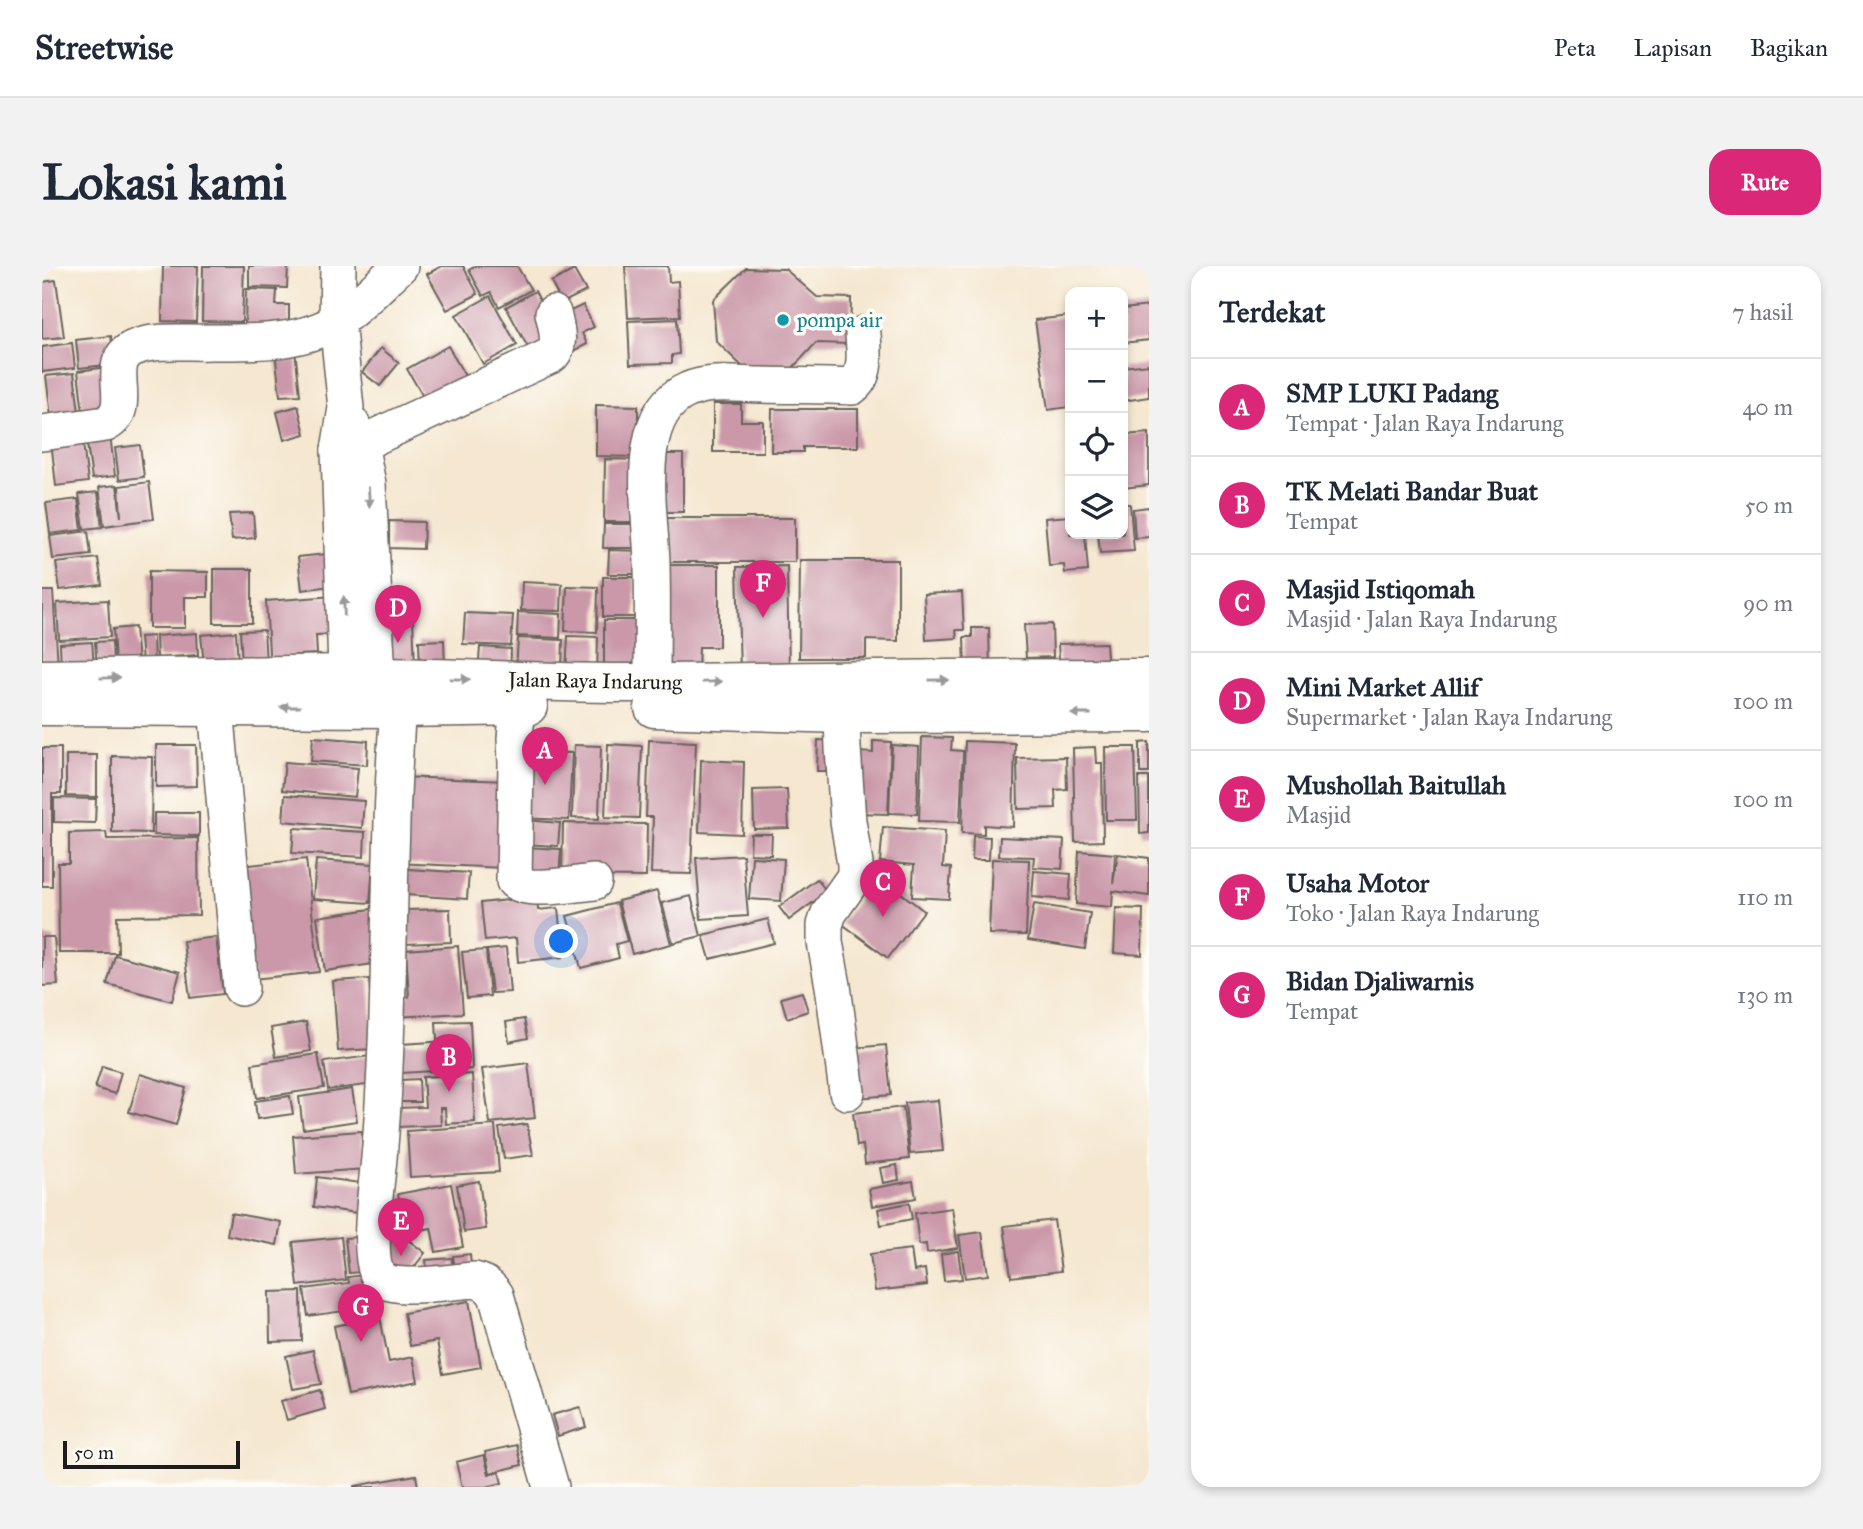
<!DOCTYPE html>
<html lang="id">
<head>
<meta charset="utf-8">
<style>
  :root { --surface:#fff; --page:#f2f2f3; --text:#1f2937; --muted:#747a83; --line:#e0e1e3; --accent:#db2777 }
  body { margin:0; font-family:"IM FELL Great Primer",serif; background:var(--page); color:var(--text) }
  .controls { position:absolute; right:21px; top:21px; display:grid; overflow:hidden; border-radius:14px; box-shadow:0 4px 10px #0003 }
  .controls button { width:63px; height:63px; display:grid; place-items:center; padding:0; border:0; border-bottom:2px solid var(--line); background:var(--surface); color:var(--text); font:35px sans-serif }
  .scale { position:absolute; left:21px; bottom:18px; width:177px; box-sizing:border-box; padding-left:7px; border:4px solid #1c1c1c; border-top:0; font-size:19px; line-height:24px; white-space:nowrap; color:#1c1c1c; -webkit-text-stroke:5px #fdfcf7; paint-order:stroke }
  .you { position:absolute; left:520px; top:676px; width:24px; height:24px; margin:-18px; border:5px solid #fff; border-radius:50%; background:#1a73e8; box-shadow:0 0 0 10px #1a73e833 }
  .badge { display:grid; place-items:center; width:46px; height:46px; border-radius:50%; background:var(--accent); color:#fff; font-size:23px; font-weight:700 }
  .pin { position:absolute; translate:-50% -58px; filter:drop-shadow(0 2px 4px #0008) }
  .pin::after { content:''; position:absolute; top:37px; width:24px; height:21px; background:inherit; clip-path:polygon(0 0,100% 0,50% 100%) }
  .list { margin:0; padding:0; list-style:none }
  h2 { display:flex; justify-content:space-between; align-items:center; height:91px; margin:0; padding:0 28px; font-size:30px }
  h2 small { font-size:23px; font-weight:400; color:var(--muted) }
  .list li { display:grid; grid-template-columns:46px 1fr auto; gap:21px; align-items:center; box-sizing:border-box; height:98px; padding:0 28px; border-top:2px solid var(--line) }
  .list b { display:block; font-size:26px; white-space:nowrap }
  .list p { margin:0; font-size:23px; white-space:nowrap; color:var(--muted) }
  .list em { font-size:23px; font-style:normal; color:var(--muted) }
  .icon { flex:none; width:38px; height:38px; fill:none; stroke:currentColor; stroke-width:2; stroke-linecap:round; stroke-linejoin:round }
  .map { position:relative; flex:none; width:1107px; height:1221px; overflow:hidden; border-radius:21px }
  header { display:flex; align-items:center; gap:42px; box-sizing:border-box; height:98px; padding:0 35px; background:var(--surface); border-bottom:2px solid var(--line) }
  header strong { font-size:33px }
  nav { display:flex; gap:38px; margin-inline-start:auto; font-size:24px }
  .intro { display:flex; align-items:center; justify-content:space-between; box-sizing:border-box; height:168px; padding:0 42px }
  h1 { margin:0; font-size:49px }
  .button { padding:18px 32px; border-radius:21px; background:var(--accent); color:#fff; font-size:24px; font-weight:700 }
  main { display:flex; gap:42px; padding:0 42px }
  aside { flex:1; background:var(--surface); border-radius:21px; box-shadow:0 4px 10px #0003 }
  .map>svg:first-child { display:block }
  .building { fill:#ca98a9 }
  .lines { fill:none; stroke-linecap:round; stroke-linejoin:round }
  .minor-casing { stroke:#68635b; stroke-width:38 }
  .highway-casing { stroke:#68635b; stroke-width:41 }
  .minor { stroke:#fff; stroke-width:35 }
  .highway { stroke:#fff; stroke-width:38 }
  .oneway { fill:#999 }
  .culture-dot { fill:#0f9aa8; stroke:#fdfcf7; stroke-width:2.5 }
  .labels { text-anchor:middle; dominant-baseline:central; stroke-width:7; stroke-linejoin:round; paint-order:stroke }
  .culture-label { font-size:21px; fill:#0d838f; stroke:#fdfcf7; text-anchor:start }
  .street-label { font-size:21px; fill:#1c1c1c; stroke:#fdfcf7 }
</style>
</head>
<body>
<header>
<strong>Streetwise</strong>
<nav><a>Peta</a><a>Lapisan</a><a>Bagikan</a></nav>
</header>
<div class="intro"><h1>Lokasi kami</h1><a class="button">Rute</a></div>
<main>
<div class="map">
<svg width="1107" height="1221" viewBox="0 0 1107 1221">
  <rect width="100%" height="100%" fill="#fdfcf7"/>
  <filter id="ink" filterUnits="userSpaceOnUse"><feTurbulence type="fractalNoise" baseFrequency=".0143" numOctaves="2"/><feDisplacementMap in="SourceGraphic" scale="14" xChannelSelector="R" yChannelSelector="G"/><feConvolveMatrix kernelMatrix="1 2 1 2 8 2 1 2 1" color-interpolation-filters="sRGB"/></filter>
  <filter id="wash" filterUnits="userSpaceOnUse"><feTurbulence type="fractalNoise" baseFrequency=".00686" numOctaves="4" result="noise"/><feDisplacementMap in="SourceGraphic" scale="28" xChannelSelector="R" yChannelSelector="G"/><feGaussianBlur stdDeviation="1.57" result="paint"/><feColorMatrix in="noise" values="0 0 0 0 0 0 0 0 0 0 0 0 0 0 0 0 0 1.4 0 .05"/><feComposite in="paint" operator="in"/></filter>
  <g filter="url(#wash)">
    <rect width="100%" height="100%" fill="#f5e7d0"/>
    <g id="blocks">
      <g class="building">
        <polygon points="121,0 156,0 154,56 120,55"/>
        <polygon points="161,0 202,0 200,56 160,55"/>
        <polygon points="207,0 246,0 245,22 207,21"/>
        <polygon points="400,0 421,0 436,28 405,44 385,8"/>
        <polygon points="434,0 475,0 489,24 457,41 449,26 441,30 427,4"/>
        <polygon points="583,0 626,0 627,16 636,15 638,50 586,52"/>
        <polygon points="704,2 743,3 775,31 809,32 808,78 774,77 746,107 708,108 674,75 671,34"/>
        <polygon points="532,4 544,25 520,37 509,16"/>
        <polygon points="14,14 22,71 0,73 0,16"/>
        <polygon points="204,23 235,24 234,39 247,39 247,63 203,62"/>
        <polygon points="493,25 509,56 511,78 490,89 464,41"/>
        <polygon points="448,30 475,79 441,98 414,49"/>
        <polygon points="541,39 552,61 540,67 545,78 530,86 514,52"/>
        <polygon points="1107,40 1107,74 1081,77 1081,43"/>
        <polygon points="1028,50 1028,141 1006,144 993,54"/>
        <polygon points="635,53 637,88 630,89 630,97 588,98 586,55"/>
        <polygon points="69,70 73,98 37,102 34,74"/>
        <polygon points="30,77 33,102 0,106 0,81"/>
        <polygon points="406,80 427,117 387,141 365,103"/>
        <polygon points="339,82 357,97 338,120 320,106"/>
        <polygon points="253,83 258,129 238,130 233,85"/>
        <polygon points="1107,98 1107,131 1081,135 1081,101"/>
        <polygon points="65,101 70,144 41,147 36,105"/>
        <polygon points="32,107 37,146 9,150 4,110"/>
        <polygon points="671,138 699,138 699,155 721,155 721,186 671,186"/>
        <polygon points="554,139 596,140 596,191 554,190"/>
        <polygon points="256,140 263,168 242,174 235,146"/>
        <polygon points="730,143 816,143 816,181 761,181 761,186 729,186"/>
        <polygon points="1107,167 1107,219 1081,222 1081,169"/>
        <polygon points="68,168 73,210 50,213 44,171"/>
        <polygon points="40,170 46,216 14,220 9,174"/>
        <polygon points="98,179 102,211 77,214 73,182"/>
        <rect x="610" y="188" width="31" height="58"/>
        <polygon points="563,193 603,194 602,256 562,256"/>
        <polygon points="107,216 112,253 62,260 57,221 75,219 79,251 77,220"/>
        <polygon points="56,226 60,261 42,263 37,228"/>
        <polygon points="36,233 40,264 8,268 4,237"/>
        <polygon points="1081,238 1088,238 1092,285 1058,287 1056,268 1081,268"/>
        <polygon points="1107,241 1107,271 1093,272 1091,243"/>
        <polygon points="211,247 213,272 190,274 187,248"/>
        <polygon points="1028,250 1028,268 1043,268 1046,305 1023,307 1022,299 1007,300 1003,252"/>
        <rect x="615" y="252" width="138" height="44"/>
        <polygon points="347,255 382,256 381,283 347,282"/>
        <polygon points="562,258 601,258 601,282 561,282"/>
        <polygon points="46,265 49,289 11,293 8,270"/>
        <polygon points="567,284 600,285 600,308 566,308"/>
        <polygon points="284,288 289,320 260,324 256,291"/>
        <polygon points="56,292 60,319 18,324 14,297"/>
        <polygon points="758,294 856,294 856,375 824,374 824,392 757,392"/>
        <polygon points="616,299 677,299 677,381 657,381 656,405 616,405"/>
        <polygon points="745,300 747,404 698,405 695,301"/>
        <rect x="172" y="303" width="38" height="54"/>
        <polygon points="107,305 166,306 166,331 143,331 143,362 107,362"/>
        <rect x="561" y="311" width="32" height="40"/>
        <polygon points="480,316 520,318 519,345 479,344"/>
        <polygon points="525,320 556,321 555,366 523,365"/>
        <polygon points="0,325 11,325 16,400 0,401"/>
        <polygon points="920,326 922,364 914,364 915,372 884,374 882,328"/>
        <polygon points="292,330 294,368 274,369 275,388 254,389 255,402 228,404 224,335"/>
        <polygon points="66,334 68,371 17,374 15,337"/>
        <polygon points="476,346 519,348 518,372 475,370"/>
        <polygon points="423,347 471,349 469,380 421,378"/>
        <polygon points="371,352 373,400 342,401 340,353"/>
        <polygon points="562,354 602,354 601,402 562,410"/>
        <polygon points="1010,358 1011,391 984,392 982,359"/>
        <polygon points="93,361 96,398 73,399 71,363"/>
        <polygon points="930,362 947,362 948,402 923,404 922,371 930,371"/>
        <polygon points="222,364 224,396 200,397 198,365"/>
        <polygon points="194,366 196,397 162,399 159,369"/>
        <polygon points="155,367 156,389 115,392 114,370"/>
        <polygon points="111,370 112,396 100,397 98,371"/>
        <polygon points="526,370 556,371 555,408 524,406"/>
        <polygon points="476,372 521,374 520,401 474,406"/>
        <polygon points="402,374 403,401 378,402 377,375"/>
        <polygon points="70,375 71,398 55,399 53,376"/>
        <polygon points="50,376 52,400 19,402 18,378"/>
        <polygon points="1064,377 1066,405 1018,407 1016,378"/>
        <polygon points="438,381 469,383 468,408 436,406"/>
        <polygon points="271,471 326,475 325,499 269,495"/>
        <polygon points="880,471 910,472 909,484 921,485 918,556 877,555"/>
        <polygon points="607,474 654,476 649,608 609,607 611,551 604,551"/>
        <polygon points="776,474 796,475 795,505 775,505"/>
        <polygon points="831,475 849,476 846,548 814,547 816,486 831,487"/>
        <polygon points="923,475 973,477 971,561 942,559 942,568 920,567"/>
        <polygon points="1107,476 1107,507 1098,507 1098,477"/>
        <polygon points="566,478 600,480 597,552 563,551"/>
        <polygon points="114,479 154,479 155,520 114,521"/>
        <polygon points="532,479 559,480 557,553 530,552"/>
        <polygon points="850,479 877,481 875,548 847,547"/>
        <polygon points="1053,481 1054,497 1060,497 1061,575 1033,576 1031,482"/>
        <polygon points="1063,481 1093,481 1095,554 1064,554"/>
        <polygon points="0,482 19,482 19,528 10,528 10,620 0,620"/>
        <polygon points="479,485 530,487 527,554 476,552"/>
        <polygon points="24,489 55,489 55,531 24,530"/>
        <polygon points="70,490 110,491 109,567 70,566"/>
        <polygon points="1024,491 1025,523 1013,524 1014,542 976,543 975,492"/>
        <polygon points="659,494 702,496 700,568 657,566"/>
        <polygon points="243,496 316,502 313,531 240,524"/>
        <polygon points="356,511 466,515 462,602 353,597"/>
        <polygon points="1097,511 1107,511 1107,567 1098,568"/>
        <polygon points="745,523 747,562 712,563 711,524"/>
        <polygon points="243,529 322,535 320,562 241,555"/>
        <polygon points="12,532 54,533 53,557 12,556"/>
        <polygon points="112,547 157,547 157,570 112,569"/>
        <polygon points="483,554 518,557 516,580 481,578"/>
        <polygon points="521,557 605,558 604,611 520,610"/>
        <polygon points="841,561 903,565 901,601 909,602 907,633 870,631 872,599 838,596"/>
        <polygon points="252,562 323,566 322,591 250,587"/>
        <polygon points="64,566 65,573 156,572 157,649 75,650 76,687 17,687 16,597 27,597 27,567"/>
        <polygon points="709,568 730,568 729,589 708,588"/>
        <polygon points="931,570 948,571 947,594 930,594"/>
        <polygon points="958,571 1022,574 1020,603 991,601 992,591 957,590"/>
        <polygon points="482,581 519,583 517,611 481,609"/>
        <polygon points="1037,585 1073,588 1071,618 1076,588 1107,592 1107,630 1071,625 1070,641 1034,638"/>
        <polygon points="701,589 706,650 659,653 654,592"/>
        <polygon points="710,591 742,593 739,635 707,633"/>
        <polygon points="264,593 277,706 211,713 198,600"/>
        <polygon points="950,593 987,594 984,669 947,668"/>
        <polygon points="274,594 331,598 328,637 271,633"/>
        <polygon points="366,603 427,607 425,633 364,629"/>
        <polygon points="992,605 1029,608 1027,634 990,631"/>
        <polygon points="836,609 882,645 846,692 799,657"/>
        <polygon points="775,613 785,626 747,654 737,641"/>
        <polygon points="615,625 629,678 590,688 576,635"/>
        <polygon points="649,630 659,670 631,677 620,637"/>
        <polygon points="495,631 496,644 516,642 521,691 476,696 474,672 443,675 439,637"/>
        <polygon points="575,637 585,675 574,678 577,692 539,702 525,650"/>
        <polygon points="992,638 1048,647 1043,683 986,674"/>
        <polygon points="1074,642 1101,643 1100,689 1072,687"/>
        <polygon points="330,643 338,697 283,705 275,651"/>
        <polygon points="408,643 409,676 363,678 362,644"/>
        <polygon points="726,653 732,677 668,693 661,669"/>
        <polygon points="0,671 12,671 16,719 0,720"/>
        <polygon points="174,671 181,728 148,732 141,675"/>
        <polygon points="416,680 421,747 353,751 352,732 367,731 364,684"/>
        <polygon points="464,682 468,726 450,727 445,684"/>
        <polygon points="444,684 448,730 425,732 420,686"/>
        <polygon points="73,689 138,706 130,735 65,718"/>
        <polygon points="327,713 332,783 296,785 291,715"/>
        <polygon points="760,726 766,745 745,752 739,732"/>
        <polygon points="482,753 486,772 467,776 464,756"/>
        <polygon points="428,755 430,803 410,804 409,773 395,774 394,756"/>
        <polygon points="264,756 269,785 234,791 229,762"/>
        <polygon points="406,775 407,804 360,807 359,778"/>
        <polygon points="844,779 849,829 816,832 811,782"/>
        <polygon points="276,788 282,822 215,832 210,798"/>
        <polygon points="328,790 332,818 286,824 282,796"/>
        <polygon points="486,797 493,852 448,857 440,803"/>
        <polygon points="60,800 79,806 73,828 53,822"/>
        <polygon points="98,808 144,822 134,859 87,846"/>
        <polygon points="430,808 433,856 404,858 403,842 398,842 399,859 356,861 355,842 383,841 381,811"/>
        <polygon points="377,813 378,836 359,836 358,814"/>
        <polygon points="310,823 315,855 261,863 257,831"/>
        <polygon points="248,830 251,848 215,853 213,835"/>
        <polygon points="896,834 901,885 868,888 863,837"/>
        <polygon points="861,841 867,893 823,898 821,879 815,880 811,847"/>
        <polygon points="485,858 491,889 462,893 457,862"/>
        <polygon points="453,859 457,906 368,911 365,865"/>
        <polygon points="319,865 323,903 254,908 251,870"/>
        <polygon points="855,899 857,914 841,917 838,902"/>
        <polygon points="275,911 325,918 322,948 272,941"/>
        <polygon points="437,915 444,963 422,966 415,919"/>
        <polygon points="871,915 874,932 830,940 827,923"/>
        <polygon points="409,918 421,981 394,986 389,962 363,967 356,928"/>
        <polygon points="867,937 870,953 839,959 836,943"/>
        <polygon points="910,942 916,982 885,987 884,978 877,979 873,947"/>
        <polygon points="189,947 239,956 235,979 185,969"/>
        <polygon points="1012,954 1019,1005 969,1011 962,960"/>
        <polygon points="356,966 383,987 362,1014 335,993"/>
        <polygon points="940,966 946,1009 923,1012 917,969"/>
        <polygon points="299,971 304,1014 256,1020 251,976"/>
        <polygon points="315,971 319,1006 307,1007 303,972"/>
        <polygon points="869,983 872,1005 883,1003 885,1019 833,1025 828,988"/>
        <polygon points="916,985 920,1013 902,1015 899,988"/>
        <polygon points="428,988 430,1010 414,1012 411,990"/>
        <polygon points="410,992 411,1013 386,1015 384,994"/>
        <polygon points="321,1009 325,1042 266,1050 262,1023 307,1017 306,1011"/>
        <polygon points="259,1025 260,1075 228,1076 227,1026"/>
        <polygon points="427,1035 439,1101 401,1108 395,1075 368,1080 362,1047"/>
        <polygon points="338,1051 347,1096 371,1091 376,1115 306,1129 292,1060"/>
        <polygon points="271,1084 279,1118 251,1123 244,1090"/>
        <polygon points="278,1124 283,1143 245,1154 239,1135"/>
        <polygon points="538,1141 544,1161 516,1170 510,1149"/>
        <polygon points="475,1179 480,1199 448,1207 443,1186"/>
        <polygon points="442,1189 447,1208 457,1206 460,1217 444,1221 420,1221 414,1196"/>
        <polygon points="374,1209 376,1221 312,1221 312,1220"/>
      </g>
    </g>
  </g>
  <g filter="url(#ink)">
    <use href="#blocks" fill-opacity="0" stroke="#68635b" stroke-width="2"/>
    <g class="lines">
      <defs>
        <g id="minor">
          <polyline points="296,0 295,55 304,142 297,184 305,436"/>
          <polyline points="310,158 318,178 326,218 336,411 334,439"/>
          <path d="M0 167 64 158C96 140 57 95 94 81 116 73 145 77 168 76 210 76 262 78 298 53 320 38 338 18 358 0"/>
          <path d="M297 184 318 178 510 89C520 78 514 61 511 47"/>
          <path d="M358 415C344 574 351 733 337 892 335 916 323 995 338 1012 351 1026 413 1015 432 1014 442 1016 448 1020 454 1029L509 1221"/>
          <path d="M610 417C610 378 611 339 610 300 610 251 587 148 646 124 669 114 695 119 720 119 750 120 780 119 810 121 826 109 822 85 821 68"/>
          <path d="M476 439 473 472 474 497 472 615C486 627 533 618 552 616"/>
          <polyline points="174,441 199,722"/>
          <polyline points="800,448 801,482 806,555 813,598 813,610 787,647 783,659 783,676 791,720 805,826"/>
        </g>
        <g id="highway">
          <path d="M0 413 304 408 336 411C428 412 520 418 613 417 777 416 942 411 1107 412"/>
          <polyline points="0,440 355,442 486,440"/>
          <polyline points="612,442 800,448 1107,447"/>
        </g>
      </defs>
      <use href="#minor" class="minor-casing"/>
      <use href="#highway" class="highway-casing"/>
      <use href="#minor" class="minor"/>
      <use href="#highway" class="highway"/>
    </g>
    <defs><path id="oneway-solid" d="M-6-.8H1V-3.2L6.5 0L1 3.2V.8H-6Z" transform="scale(1.75)"/></defs>
    <g class="oneway">
      <use href="#oneway-solid" transform="translate(327 231) rotate(87)"/>
      <use href="#oneway-solid" transform="translate(302 340) rotate(-92)"/>
      <use href="#oneway-solid" transform="translate(68 412) rotate(-1)"/>
      <use href="#oneway-solid" transform="translate(418 413) rotate(1)"/>
      <use href="#oneway-solid" transform="translate(897 414) rotate(-1)"/>
      <use href="#oneway-solid" transform="translate(670 416) rotate(-1)"/>
      <use href="#oneway-solid" transform="translate(248 441) rotate(180)"/>
      <use href="#oneway-solid" transform="translate(1039 448) rotate(180)"/>
    </g>
  </g>
  <circle class="culture-dot" cx="741" cy="54" r="7"/>
  <g class="labels">
    <g class="culture-label">
      <text x="755" y="54">pompa air</text>
    </g>
    <g class="street-label">
      <text transform="translate(553 415) rotate(1)">Jalan Raya Indarung</text>
    </g>
  </g>
</svg>
<div class="controls">
<button>+</button>
<button>−</button>
<button><svg class="icon" aria-label="locate" viewBox="0 0 24 24"><circle cx="12" cy="12" r="6"/><path d="M12 2v4M12 18v4M2 12h4M18 12h4"/></svg></button>
<button><svg class="icon" aria-label="layers" viewBox="0 0 24 24"><path d="M12 4l9 5-9 5-9-5zM3 14l9 5 9-5"/></svg></button>
</div>
<div class="scale">50 m</div>
<div class="you"></div>
<div class="pin badge" style="left:503px;top:519px">A</div>
<div class="pin badge" style="left:407px;top:826px">B</div>
<div class="pin badge" style="left:841px;top:651px">C</div>
<div class="pin badge" style="left:356px;top:377px">D</div>
<div class="pin badge" style="left:359px;top:990px">E</div>
<div class="pin badge" style="left:721px;top:352px">F</div>
<div class="pin badge" style="left:319px;top:1076px">G</div>
</div>
<aside>
<h2>Terdekat<small>7 hasil</small></h2>
<ul class="list">
<li><span class="badge">A</span><div><b>SMP LUKI Padang</b><p>Tempat · Jalan Raya Indarung</p></div><em>40 m</em></li>
<li><span class="badge">B</span><div><b>TK Melati Bandar Buat</b><p>Tempat</p></div><em>50 m</em></li>
<li><span class="badge">C</span><div><b>Masjid Istiqomah</b><p>Masjid · Jalan Raya Indarung</p></div><em>90 m</em></li>
<li><span class="badge">D</span><div><b>Mini Market Allif</b><p>Supermarket · Jalan Raya Indarung</p></div><em>100 m</em></li>
<li><span class="badge">E</span><div><b>Mushollah Baitullah</b><p>Masjid</p></div><em>100 m</em></li>
<li><span class="badge">F</span><div><b>Usaha Motor</b><p>Toko · Jalan Raya Indarung</p></div><em>110 m</em></li>
<li><span class="badge">G</span><div><b>Bidan Djaliwarnis</b><p>Tempat</p></div><em>130 m</em></li>
</ul>
</aside>
</main>
</body>
</html>
